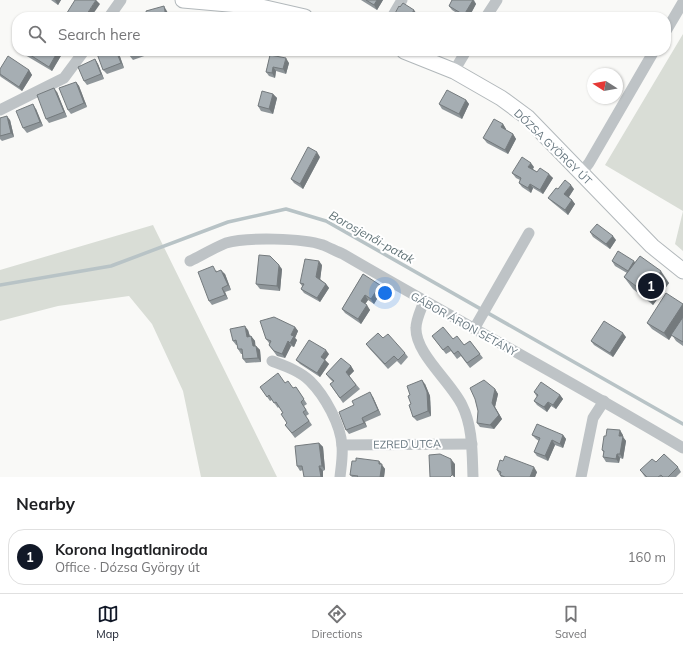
<!DOCTYPE html>
<html lang="en">
<head>
<meta charset="utf-8">
<style>
  :root { --surface:#fff; --page:#f2f2f2; --text:#202124; --muted:#757577; --line:#e0e0e0; --accent:#111827 }
  body { margin:0; font-family:Mulish,sans-serif; background:var(--page); color:var(--text) }
  .compass { position:absolute; left:587px; top:68px; width:36px; height:36px; border-radius:50%; background:var(--surface); box-shadow:0 1px 3px #0004; rotate:281deg }
  .you { position:absolute; left:385px; top:293px; width:14px; height:14px; margin:-10px; border:3px solid #fff; border-radius:50%; background:#1a73e8; box-shadow:0 0 0 6px #1a73e833 }
  .badge { display:grid; place-items:center; width:26px; height:26px; border-radius:50%; background:var(--accent); color:#fff; font-size:13px; font-weight:700 }
  .pin { position:absolute; translate:-50% -50%; border:2px solid #fff; box-shadow:0 1px 4px #0006 }
  .list { margin:0; padding:0; list-style:none }
  h2 { display:flex; justify-content:space-between; align-items:center; height:52px; margin:0; padding:0 16px; font-size:17px }
  h2 small { font-size:13px; font-weight:400; color:var(--muted) }
  .list li { display:grid; grid-template-columns:26px 1fr auto; gap:12px; align-items:center; box-sizing:border-box; height:56px; margin:0 8px 8px; padding:0 8px; border:1px solid var(--line); border-radius:16px }
  .list b { display:block; font-size:15px; white-space:nowrap }
  .list p { margin:0; font-size:13px; white-space:nowrap; color:var(--muted) }
  .list em { font-size:13px; font-style:normal; color:var(--muted) }
  .icon { flex:none; width:22px; height:22px; fill:none; stroke:currentColor; stroke-width:2; stroke-linecap:round; stroke-linejoin:round }
  .map { position:relative; flex:none; width:683px; height:477px; overflow:hidden }
  .search { position:absolute; background:var(--surface); box-shadow:0 1px 3px #0004; left:12px; right:12px; top:12px; height:44px; display:flex; align-items:center; gap:10px; box-sizing:border-box; padding:0 14px; border-radius:16px; color:var(--muted); font-size:15px }
  .sheet { height:116px; background:var(--surface) }
  nav { display:flex; justify-content:space-around; align-items:center; box-sizing:border-box; height:56px; border-top:1px solid var(--line); background:var(--surface); font-size:11px; color:var(--muted) }
  nav a { display:grid; justify-items:center; gap:2px }
  nav .on { color:var(--accent) }
  .map>svg:first-child { display:block }
  .green { fill:#d9ddd6 }
  .lines { fill:none; stroke-linecap:round; stroke-linejoin:round }
  .stream { stroke:#b8c3c6; stroke-width:3.5 }
  .major-casing { stroke:#b2b8bb; stroke-width:17 }
  .minor { stroke:#bec3c6; stroke-width:11 }
  .major { stroke:#fff; stroke-width:15 }
  .wall { fill:#8f969a }
  .shaded-wall { fill:#747a7d }
  .building { fill:#a6aeb3; stroke:#747a7d }
  .labels { text-anchor:middle; dominant-baseline:central; stroke-width:4; stroke-linejoin:round; paint-order:stroke }
  .street-label { font-size:11px; fill:#66767f; stroke:#fff }
  .water-label { font-size:12px; font-style:italic; fill:#627478; stroke:#fff }
</style>
</head>
<body>
<div class="map">
<svg width="683" height="477" viewBox="0 0 683 477">
  <rect width="100%" height="100%" fill="#f9f9f7"/>
  <g class="green">
    <polygon points="683,34 683,251 675,244 683,211 605,165"/>
    <polygon points="153,225 277,477 201,477 183,391 152,324 129,296 58,306 0,321 0,270"/>
  </g>
  <g class="lines">
    <polyline class="stream" points="0,285 111,266 228,222 286,209 326,221 683,424"/>
    <defs>
      <g id="major">
        <polyline points="183,0 261,7 305,17"/>
        <polyline points="404,51 454,71 501,98 527,117 652,246 683,271"/>
      </g>
    </defs>
    <use href="#major" class="major-casing"/>
    <g class="minor">
      <polyline points="109,17 121,0"/>
      <polyline points="392,17 402,0"/>
      <polyline points="486,17 497,0"/>
      <polyline points="666,31 683,2"/>
      <polyline points="454,71 466,51"/>
      <polyline points="0,110 64,78 84,51"/>
      <polyline points="581,173 589,163 654,51"/>
      <path d="M190 261C202 255 214 248 226 243 246 237 303 238 323 245 330 248 336 251 343 254 456 320 571 381 683 448"/>
      <path d="M424 301C421 310 416 319 416 328 415 353 451 382 462 405 473 427 472 453 473 477"/>
      <polyline points="474,329 529,233"/>
      <path d="M272 361C285 366 300 371 310 381 325 396 341 425 342 446 343 457 341 467 340 477"/>
      <polyline points="342,445 472,444"/>
      <polyline points="581,477 593,418 604,401"/>
    </g>
    <use href="#major" class="major"/>
  </g>
  <g class="wall">
    <polygon points="51,0 61,0 58,5"/>
    <polygon points="361,0 383,0 377,10"/>
    <polygon points="452,0 474,0 476,4 469,17 463,17 452,10 449,6"/>
    <polygon points="23,51 60,51 62,54 52,71 25,55"/>
    <polygon points="118,51 124,68 107,74 103,70"/>
    <polygon points="128,51 150,51 150,54 133,60 129,55"/>
    <polygon points="270,51 283,51 282,54"/>
    <polygon points="270,55 289,63 286,74 276,71 275,78 269,76 266,72"/>
    <polygon points="95,59 98,64 104,79 87,85 84,81"/>
    <polygon points="0,69 29,70 32,75 22,91 1,77 0,76"/>
    <polygon points="76,82 79,86 87,107 71,114 68,110"/>
    <polygon points="57,92 67,117 49,123 46,119"/>
    <polygon points="273,94 277,98 273,114 261,111 258,106"/>
    <polygon points="466,100 469,104 462,119 442,109 439,104"/>
    <polygon points="36,109 43,126 27,133 23,128"/>
    <polygon points="0,118 10,120 14,137 2,141 0,139"/>
    <polygon points="503,124 506,129 505,130 513,134 516,139 508,154 487,143 483,138"/>
    <polygon points="320,157 303,189 294,183 291,179"/>
    <polygon points="534,167 533,169 537,172 553,178 543,194 533,188 531,193 522,187 519,183 520,180 516,178 512,173"/>
    <polygon points="558,189 574,189 569,197 572,200 575,204 568,215 552,202 548,198"/>
    <polygon points="590,232 616,240 610,249 593,237"/>
    <polygon points="612,261 635,263 669,283 653,305 633,289 624,277 627,273 615,266"/>
    <polygon points="322,265 320,279 326,284 329,288 320,302 304,293 301,289 302,286 300,283"/>
    <polygon points="282,269 280,291 260,289 256,284"/>
    <polygon points="216,270 217,272 225,274 231,290 225,292 228,299 212,305 209,301"/>
    <polygon points="363,274 383,289 374,304 368,300 365,304 370,310 361,324 345,313 342,309"/>
    <polygon points="683,304 683,346 676,341 672,335 669,340 652,329 647,323"/>
    <polygon points="295,327 298,331 295,338 297,340 294,347 291,346 285,358 277,356 269,345 269,343 266,339"/>
    <polygon points="248,330 250,336 251,336 255,341 255,346 256,346 260,350 261,362 246,363 243,359 242,354 241,354 238,349 237,345 236,345 233,341"/>
    <polygon points="432,336 453,339 464,345 470,341 483,358 470,368 461,356 457,359 451,351 446,354"/>
    <polygon points="626,337 613,357 594,345 591,341"/>
    <polygon points="383,338 405,353 408,357 401,365 397,361 388,369 369,348 366,344"/>
    <polygon points="329,354 325,360 329,364 320,377 300,364 296,360"/>
    <polygon points="351,366 354,371 349,376 360,389 343,403 330,384 333,382 329,378 326,374"/>
    <polygon points="285,383 293,388 296,387 307,404 304,406 309,414 306,416 312,425 295,438 285,425 287,423 283,413 279,407 278,408 272,400 270,401 260,387"/>
    <polygon points="425,384 430,396 431,416 417,421 413,417 411,404"/>
    <polygon points="495,389 498,394 495,407 502,419 494,429 480,427 477,423"/>
    <polygon points="534,392 560,395 563,399 556,409 551,406 547,412 537,405 534,401 537,397"/>
    <polygon points="373,397 381,415 365,422 367,427 349,434 346,430"/>
    <polygon points="532,435 563,435 566,439 563,448 555,445 548,461 537,456 534,452 539,441 536,439"/>
    <polygon points="623,435 623,437 626,441 623,459 620,458 619,463 606,462 603,457 604,453 602,450"/>
    <polygon points="319,443 323,447 325,470 323,471 323,477 304,477 303,470 300,471 297,466"/>
    <polygon points="356,461 379,461 385,469 384,477 352,477 350,475"/>
    <polygon points="656,462 678,467 681,472 676,477 645,477 640,470"/>
    <polygon points="497,470 537,472 535,477 501,477"/>
  </g>
  <g class="shaded-wall">
    <polygon points="55,0 61,0 58,5"/>
    <polygon points="96,0 100,4 91,17 85,17"/>
    <polygon points="377,0 383,0 377,10 374,5"/>
    <polygon points="473,0 476,4 469,17 466,17 464,15"/>
    <polygon points="164,6 168,13 169,17 166,17"/>
    <polygon points="414,10 417,14 416,17 413,17 412,13"/>
    <polygon points="58,51 60,51 62,54 52,71 49,67"/>
    <polygon points="116,51 118,51 124,68 121,63"/>
    <polygon points="286,58 289,63 286,74 283,69"/>
    <polygon points="95,59 98,64 104,79 101,74"/>
    <polygon points="273,67 276,71 275,78 272,73"/>
    <polygon points="29,70 32,75 22,91 19,87"/>
    <polygon points="76,82 79,86 87,107 84,103"/>
    <polygon points="54,88 57,92 67,117 64,112"/>
    <polygon points="273,94 277,98 273,114 269,109"/>
    <polygon points="466,100 469,104 462,119 459,114"/>
    <polygon points="33,104 36,109 43,126 40,122"/>
    <polygon points="7,116 10,120 14,137 11,133"/>
    <polygon points="503,124 506,129 504,132 501,127"/>
    <polygon points="513,134 516,139 508,154 505,150"/>
    <polygon points="317,152 320,157 303,189 300,184"/>
    <polygon points="531,163 534,167 531,171 528,167"/>
    <polygon points="549,174 553,178 543,194 540,190"/>
    <polygon points="530,184 533,188 531,193 528,188"/>
    <polygon points="571,185 574,189 568,198 564,194"/>
    <polygon points="572,200 575,204 568,215 565,210"/>
    <polygon points="613,236 616,240 610,249 606,244"/>
    <polygon points="319,261 322,265 320,281 316,277"/>
    <polygon points="634,261 637,265 631,276 628,271"/>
    <polygon points="279,265 282,269 280,291 277,286"/>
    <polygon points="221,270 225,274 231,290 228,285"/>
    <polygon points="661,271 669,283 653,305 645,293"/>
    <polygon points="326,284 329,288 320,302 317,298"/>
    <polygon points="380,285 383,289 374,304 371,299"/>
    <polygon points="222,288 225,292 228,299 225,295"/>
    <polygon points="365,295 368,300 364,306 361,301"/>
    <polygon points="683,304 683,318 669,340 664,333"/>
    <polygon points="367,305 370,310 361,324 358,319"/>
    <polygon points="245,326 248,330 251,341 247,337"/>
    <polygon points="295,327 298,331 295,338 297,340 294,347 290,343 291,335"/>
    <polygon points="623,333 626,337 613,357 610,353"/>
    <polygon points="251,336 255,341 256,350 253,346"/>
    <polygon points="288,341 291,346 285,358 282,354"/>
    <polygon points="256,346 260,350 261,362 258,358"/>
    <polygon points="326,350 329,354 324,361 321,357"/>
    <polygon points="325,360 329,364 320,377 317,373"/>
    <polygon points="351,366 354,371 349,376 346,372"/>
    <polygon points="422,380 425,384 430,396 431,416 428,411"/>
    <polygon points="495,389 498,394 495,407 502,419 494,429 490,425 492,403"/>
    <polygon points="370,392 373,397 381,415 378,410"/>
    <polygon points="560,395 563,399 556,409 553,405"/>
    <polygon points="548,402 551,406 547,412 544,407"/>
    <polygon points="362,418 365,422 367,427 364,423"/>
    <polygon points="620,430 623,435 623,437 626,441 623,459 620,454 619,436"/>
    <polygon points="563,435 566,439 563,448 560,444"/>
    <polygon points="552,440 555,445 548,461 545,456"/>
    <polygon points="319,443 323,447 325,470 322,466"/>
    <polygon points="617,454 620,458 619,463 616,459"/>
    <polygon points="451,459 455,464 455,477 454,477 452,475"/>
    <polygon points="379,461 385,469 384,477 380,477"/>
    <polygon points="319,466 323,471 323,477 321,477"/>
    <polygon points="534,467 537,472 535,477 530,477"/>
  </g>
  <g class="building">
    <polygon points="75,0 96,0 85,17 67,17 65,16"/>
    <polygon points="366,0 377,0 374,5"/>
    <polygon points="452,0 473,0 464,15 449,6"/>
    <polygon points="403,3 414,10 412,13 415,14 413,17 393,17 399,6 400,7"/>
    <polygon points="164,6 166,17 147,17 146,11"/>
    <polygon points="221,14 222,17 205,17 205,16"/>
    <polygon points="24,51 58,51 49,67"/>
    <polygon points="96,51 116,51 121,63 103,70"/>
    <polygon points="128,51 142,51 129,55"/>
    <polygon points="270,55 286,58 283,69 273,67 272,73 266,72"/>
    <polygon points="8,56 29,70 19,87 0,74 0,69"/>
    <polygon points="95,59 101,74 84,81 78,67"/>
    <polygon points="76,82 84,103 68,110 59,88"/>
    <polygon points="54,88 64,112 46,119 37,95"/>
    <polygon points="447,90 466,100 459,114 439,104"/>
    <polygon points="262,91 273,94 269,109 258,106"/>
    <polygon points="33,104 40,122 23,128 16,111"/>
    <polygon points="7,116 11,133 0,136 0,118"/>
    <polygon points="494,119 503,124 501,127 513,134 505,150 483,138"/>
    <polygon points="308,147 317,152 300,184 291,179"/>
    <polygon points="522,157 531,163 528,167 537,172 540,168 549,174 540,190 530,184 528,188 519,183 521,178 512,173"/>
    <polygon points="565,180 571,185 564,194 572,200 565,210 548,198 556,188 558,189"/>
    <polygon points="597,224 613,236 606,244 590,232"/>
    <polygon points="618,251 634,261 628,271 612,261"/>
    <polygon points="259,255 270,256 279,265 277,286 256,284"/>
    <polygon points="640,256 661,271 645,293 624,277"/>
    <polygon points="305,259 319,261 316,277 326,284 317,298 301,289 304,284 300,283"/>
    <polygon points="213,266 216,272 221,270 228,285 222,288 225,295 209,301 198,272"/>
    <polygon points="363,274 380,285 371,299 365,295 361,301 367,305 358,319 342,309"/>
    <polygon points="666,293 683,304 664,333 647,323"/>
    <polygon points="274,317 295,327 291,335 294,336 290,343 288,341 282,354 274,351 269,345 271,341 266,339 260,321"/>
    <polygon points="683,317 683,342 671,335"/>
    <polygon points="604,321 623,333 610,353 591,341"/>
    <polygon points="245,326 247,337 251,336 253,346 256,346 258,358 243,359 242,349 238,349 236,340 233,341 230,329"/>
    <polygon points="443,327 453,339 457,336 464,345 470,341 480,354 467,363 458,351 454,354 448,346 443,350 432,336"/>
    <polygon points="378,333 383,338 388,334 405,353 398,360 394,356 385,364 366,344"/>
    <polygon points="309,340 326,350 321,357 325,360 317,373 296,360"/>
    <polygon points="341,358 351,366 346,372 356,385 340,398 330,384 334,381 326,374"/>
    <polygon points="278,373 285,383 288,381 293,388 296,387 304,399 301,402 306,410 303,412 309,421 292,433 285,425 287,423 281,414 283,413 276,402 274,403 269,395 267,397 260,387"/>
    <polygon points="422,380 427,392 428,411 413,417 409,405 411,404 408,396 410,395 407,386"/>
    <polygon points="484,380 495,389 492,403 499,415 490,425 477,423 478,411 475,399 470,388"/>
    <polygon points="541,382 560,395 553,405 548,402 544,407 534,401 538,395 534,392"/>
    <polygon points="370,392 378,410 362,418 364,423 346,430 339,412 354,405 352,401"/>
    <polygon points="537,424 563,435 560,444 552,440 545,456 534,452 540,438 532,435"/>
    <polygon points="607,429 620,430 619,436 623,436 620,454 617,454 616,459 603,457 604,451 602,450 604,436 606,436"/>
    <polygon points="319,443 322,466 319,466 321,477 304,477 302,466 297,466 295,446"/>
    <polygon points="440,454 451,459 452,475 450,477 430,477 429,455"/>
    <polygon points="664,454 678,467 668,477 663,477 661,475 658,477 647,477 640,470 652,459 656,462"/>
    <polygon points="505,456 534,467 530,477 505,477 500,475 501,472 497,470 500,460 503,461"/>
    <polygon points="356,458 379,461 379,464 382,464 380,477 357,477 358,476 350,475 352,461 356,461"/>
  </g>
  <g class="labels">
    <g class="street-label">
      <text transform="translate(553 147) rotate(44)">DÓZSA GYÖRGY ÚT</text>
      <text transform="translate(464 324) rotate(29)">GÁBOR ÁRON SÉTÁNY</text>
      <text transform="translate(407 444) rotate(-1)">EZRED UTCA</text>
    </g>
    <g class="water-label">
      <text transform="translate(372 237) rotate(29)">Borosjenői-patak</text>
    </g>
  </g>
</svg>
<svg class="compass" viewBox="-18 -18 36 36"><path d="M0-13l5 13h-10z" fill="#e53935"/><path d="M0 13l5-13h-10z" fill="#757577"/></svg>
<div class="you"></div>
<div class="pin badge" style="left:651px;top:286px">1</div>
<div class="search"><svg class="icon" aria-label="search" viewBox="0 0 24 24"><circle cx="10" cy="10" r="6"/><path d="M15 15l6 6"/></svg>Search here</div>
</div>
<section class="sheet">
<h2>Nearby<small></small></h2>
<ul class="list">
<li><span class="badge">1</span><div><b>Korona Ingatlaniroda</b><p>Office · Dózsa György út</p></div><em>160 m</em></li>
</ul>
</section>
<nav>
<a class="on"><svg class="icon" aria-label="map" viewBox="0 0 24 24"><path d="M3 6l6-2 6 2 6-2v14l-6 2-6-2-6 2zM9 4v14M15 6v14"/></svg>Map</a>
<a><svg class="icon" aria-label="directions" viewBox="0 0 24 24"><path d="M12 3l9 9-9 9-9-9zM9 14v-3h6M13 9l2 2-2 2"/></svg>Directions</a>
<a><svg class="icon" aria-label="saved" viewBox="0 0 24 24"><path d="M7 4h10v16l-5-4-5 4z"/></svg>Saved</a>
</nav>
</body>
</html>
